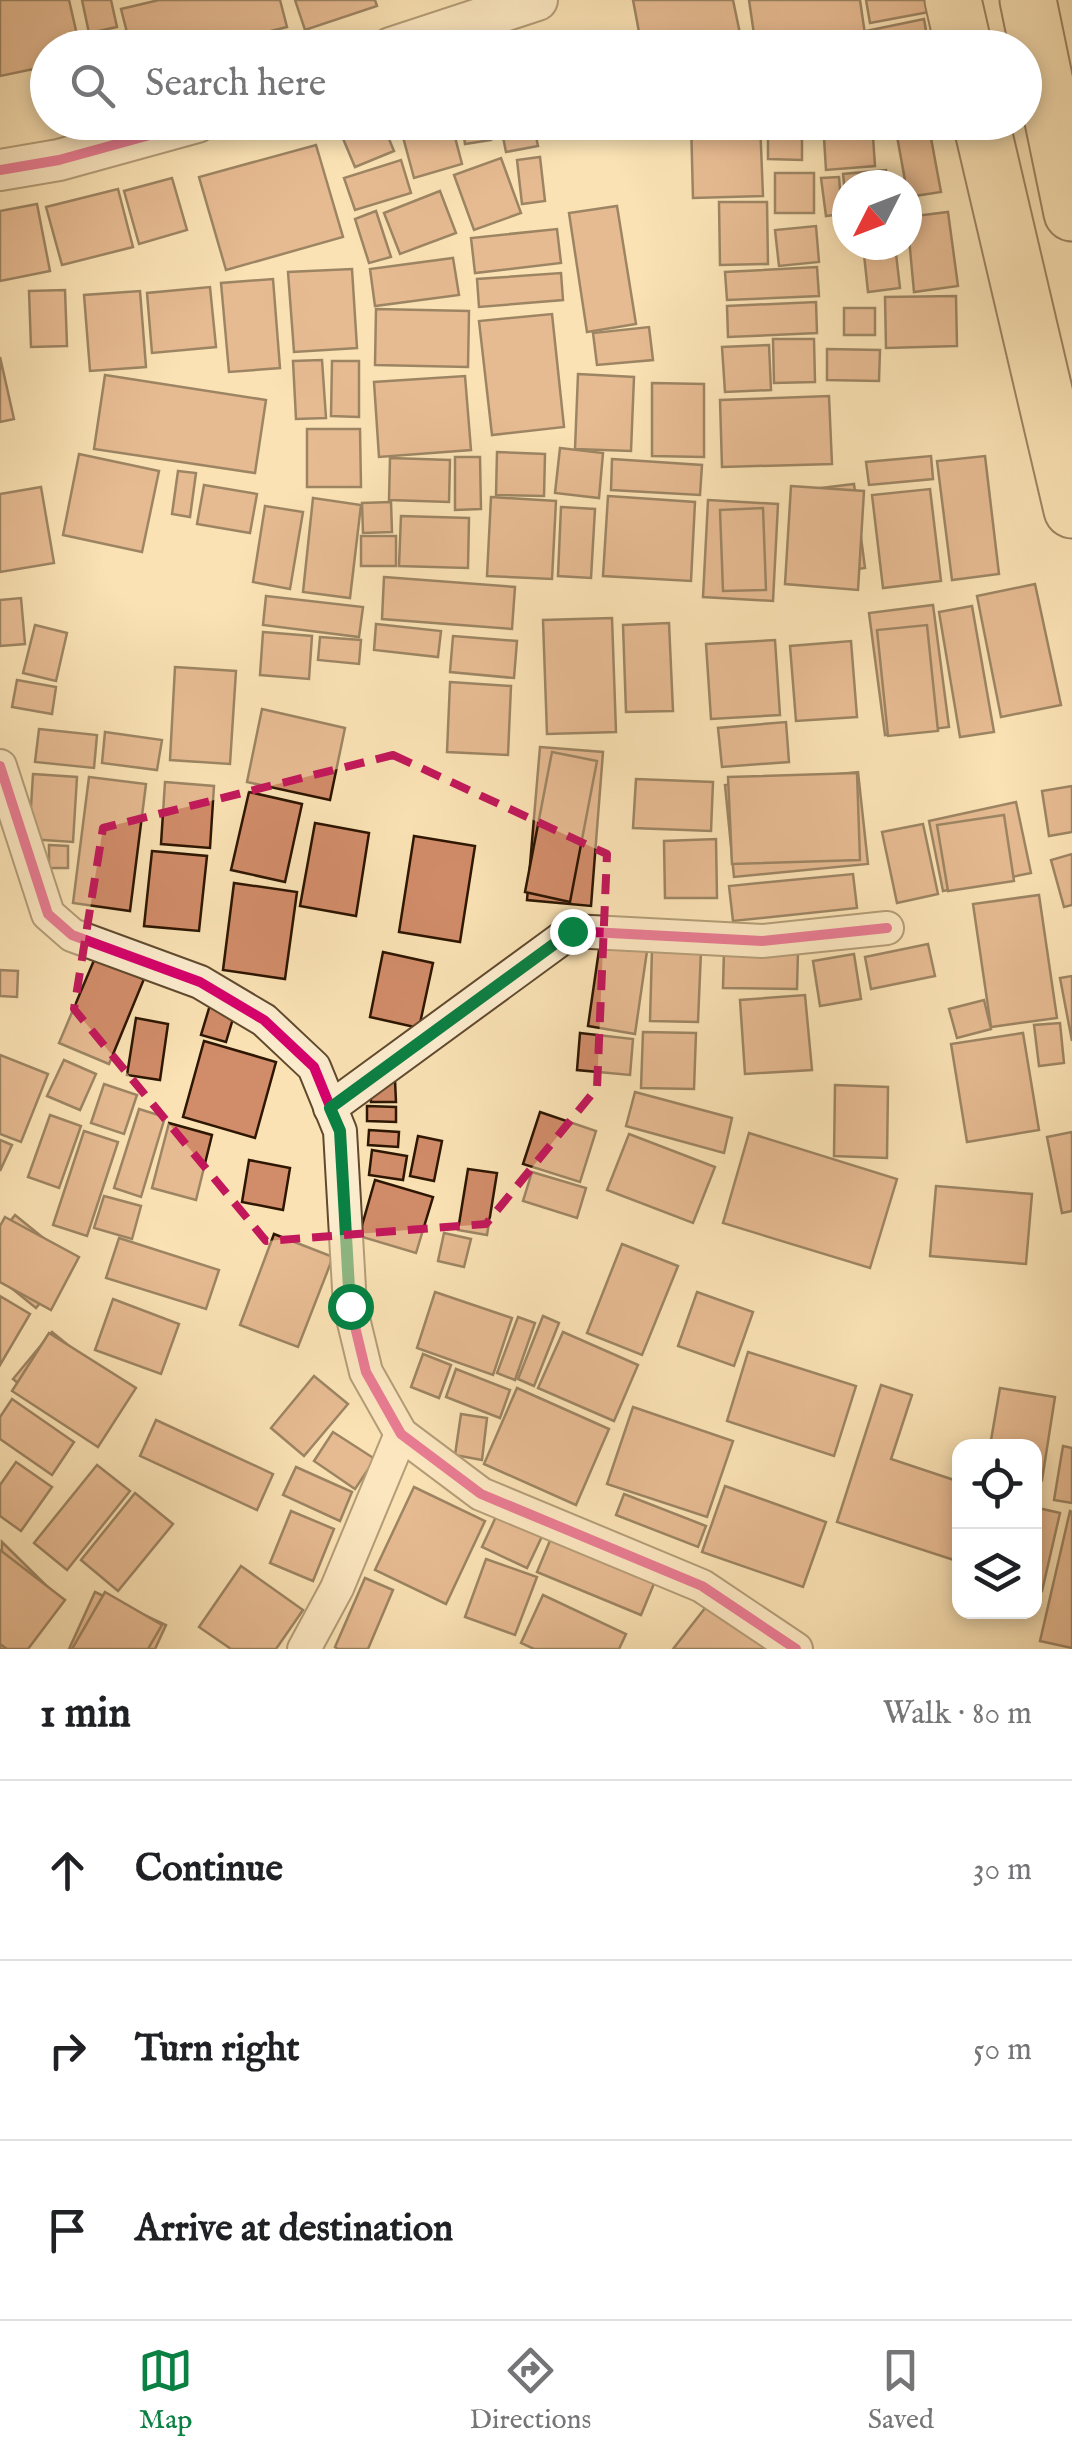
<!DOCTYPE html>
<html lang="en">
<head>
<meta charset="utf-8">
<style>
  :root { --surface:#fff; --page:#f2f2f2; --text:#202124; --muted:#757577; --line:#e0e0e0; --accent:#0b8043 }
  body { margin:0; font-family:"IM FELL English",serif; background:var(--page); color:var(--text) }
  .controls { position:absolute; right:30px; bottom:30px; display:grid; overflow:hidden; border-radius:20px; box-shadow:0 5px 15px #0003 }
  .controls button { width:90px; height:90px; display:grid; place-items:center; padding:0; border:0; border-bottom:2px solid var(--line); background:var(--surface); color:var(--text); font:50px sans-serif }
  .compass { position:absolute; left:832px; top:170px; width:90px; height:90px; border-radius:50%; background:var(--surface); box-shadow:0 5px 15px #0003; rotate:228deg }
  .stop { position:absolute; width:30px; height:30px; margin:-22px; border:8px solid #0b8043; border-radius:50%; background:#fff }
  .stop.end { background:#0b8043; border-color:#fff; box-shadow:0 2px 10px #0008 }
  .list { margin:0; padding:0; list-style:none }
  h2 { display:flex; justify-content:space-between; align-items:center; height:130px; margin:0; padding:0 40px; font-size:42px }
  h2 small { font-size:32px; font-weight:400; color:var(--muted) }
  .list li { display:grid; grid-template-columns:65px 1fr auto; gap:30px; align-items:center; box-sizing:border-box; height:180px; padding:0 40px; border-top:2px solid var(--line) }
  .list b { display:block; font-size:38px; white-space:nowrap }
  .list em { font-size:32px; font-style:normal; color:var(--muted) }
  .icon { flex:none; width:55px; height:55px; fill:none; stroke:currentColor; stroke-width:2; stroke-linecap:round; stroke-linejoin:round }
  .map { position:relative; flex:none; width:1072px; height:1649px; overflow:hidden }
  .search { position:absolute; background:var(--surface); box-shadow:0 5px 15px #0003; left:30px; right:30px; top:30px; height:110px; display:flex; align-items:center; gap:25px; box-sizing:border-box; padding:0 35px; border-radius:55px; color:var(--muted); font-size:38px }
  .sheet { height:670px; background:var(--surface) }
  nav { display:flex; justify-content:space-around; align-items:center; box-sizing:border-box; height:140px; border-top:2px solid var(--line); background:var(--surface); font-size:28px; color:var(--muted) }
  nav a { display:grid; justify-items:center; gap:5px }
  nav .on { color:var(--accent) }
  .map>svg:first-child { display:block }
  .building { fill:#d18c69; stroke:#2d1602; stroke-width:2.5 }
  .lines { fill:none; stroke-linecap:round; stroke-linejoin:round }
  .minor-casing { stroke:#60492e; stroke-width:36 }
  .tertiary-casing { stroke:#60492e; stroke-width:44 }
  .trunk-casing { stroke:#2d1602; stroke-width:59 }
  .minor { stroke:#fcecce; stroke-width:32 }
  .tertiary { stroke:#fcecce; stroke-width:40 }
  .trunk { stroke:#fae2b4; stroke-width:55 }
  .cycleway-casing { stroke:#fcecce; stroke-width:16 }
  .cycleway { stroke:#d6006c; stroke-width:10 }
  .route { stroke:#0b8043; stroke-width:12 }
  .marked { fill:none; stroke:#c2185b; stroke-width:8; stroke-dasharray:20 12; stroke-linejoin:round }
</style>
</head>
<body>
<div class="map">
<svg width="1072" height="1649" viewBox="0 0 1072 1649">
  <rect width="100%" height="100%" fill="#fae2b4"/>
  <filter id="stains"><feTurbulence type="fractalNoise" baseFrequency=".002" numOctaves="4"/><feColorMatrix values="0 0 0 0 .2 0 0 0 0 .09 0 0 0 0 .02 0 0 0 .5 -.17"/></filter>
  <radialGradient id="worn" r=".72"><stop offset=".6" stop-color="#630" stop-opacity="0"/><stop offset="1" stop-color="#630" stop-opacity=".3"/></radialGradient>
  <g class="building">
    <polygon points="0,0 69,0 80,48 48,48 48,66 0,76"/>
    <polygon points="82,0 111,0 117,27 89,33"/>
    <polygon points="159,0 280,0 287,27 202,48 131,48 121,9"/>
    <polygon points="295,0 375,0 377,6 305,30"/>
    <polygon points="633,0 733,0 743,48 642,48"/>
    <polygon points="749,0 860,0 866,41 756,48"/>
    <polygon points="866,0 927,0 929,12 870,23"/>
    <polygon points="924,19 929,48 870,48 866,31"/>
    <polygon points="336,122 382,122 394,151 355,167"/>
    <polygon points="399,122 451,122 462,164 414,178"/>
    <polygon points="462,122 488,122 491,140 465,144"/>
    <polygon points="500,122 533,122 538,146 506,152"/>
    <polygon points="691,122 760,122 763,196 693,198"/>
    <polygon points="768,122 802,122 802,160 768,159"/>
    <polygon points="823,122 872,122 875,166 826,170"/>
    <polygon points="928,122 941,192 908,197 895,125"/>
    <polygon points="316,145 343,237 226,270 199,177"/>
    <polygon points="540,157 545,201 522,204 517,160"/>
    <polygon points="501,158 521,213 474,230 454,175"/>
    <polygon points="401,160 411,193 355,210 344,178"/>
    <polygon points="886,170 888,185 847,185 847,210 843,174"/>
    <rect x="775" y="173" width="39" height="40"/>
    <polygon points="839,177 842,214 826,216 821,178"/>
    <polygon points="172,178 187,230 139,244 124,191"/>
    <polygon points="118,189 133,247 62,265 46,207"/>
    <polygon points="440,191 456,233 400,254 384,213"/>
    <polygon points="719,202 767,202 768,264 720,265"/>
    <polygon points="37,204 50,271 0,281 0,211"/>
    <polygon points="617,206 636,324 587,332 569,213"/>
    <polygon points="376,211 391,257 369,263 355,219"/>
    <polygon points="948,212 958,286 914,292 907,217"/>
    <polygon points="816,226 819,262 779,266 775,230"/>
    <polygon points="557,229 561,263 475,273 471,238"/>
    <polygon points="863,245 895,245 900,288 868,292"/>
    <polygon points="453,258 459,295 375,306 370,269"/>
    <polygon points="817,267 819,296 727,300 725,272"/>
    <polygon points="352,269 357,348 294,352 288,272"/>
    <polygon points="561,273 563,300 479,307 477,279"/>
    <polygon points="273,279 280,368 229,372 221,283"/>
    <polygon points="210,287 216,347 152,353 147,293"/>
    <polygon points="65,290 67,346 31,347 29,291"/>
    <polygon points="140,291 146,367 90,371 84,295"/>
    <polygon points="956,296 957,346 886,348 885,297"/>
    <polygon points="816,302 817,333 728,337 727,306"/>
    <rect x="844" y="308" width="31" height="27"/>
    <polygon points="376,309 469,311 468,367 375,365"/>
    <polygon points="552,314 564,427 492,435 479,321"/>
    <polygon points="649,327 653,360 597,365 593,333"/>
    <polygon points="773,339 814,339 815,382 774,383"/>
    <polygon points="769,345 771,390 725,392 722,347"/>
    <polygon points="827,349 880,350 879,381 827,380"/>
    <polygon points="0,357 14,419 0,422"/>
    <polygon points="322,360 326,418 296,419 293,361"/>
    <polygon points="332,361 359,361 359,417 331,416"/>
    <polygon points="578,374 634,377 631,451 575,449"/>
    <polygon points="105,375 266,400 255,473 94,449"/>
    <polygon points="465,376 471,450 379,457 374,382"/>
    <polygon points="652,383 704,384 704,457 652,456"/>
    <polygon points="829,396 832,464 722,467 720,400"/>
    <polygon points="307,429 360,429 361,487 307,487"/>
    <polygon points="560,448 603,453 599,498 555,493"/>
    <polygon points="497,452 545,454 544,496 496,495"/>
    <polygon points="79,454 159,471 142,552 63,535"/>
    <polygon points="931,456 933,479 869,485 866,462"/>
    <polygon points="985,456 999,574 952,580 937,461"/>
    <polygon points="455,457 480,457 481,509 455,510"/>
    <polygon points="390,458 450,460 449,502 389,500"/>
    <polygon points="612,459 702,465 700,495 611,490"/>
    <polygon points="178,471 196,473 190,517 172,514"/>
    <polygon points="854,484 865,568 808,576 796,491"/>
    <polygon points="204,485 257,494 250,533 197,524"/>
    <polygon points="791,486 864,491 858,590 785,584"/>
    <polygon points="41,487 54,563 0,572 0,494"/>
    <polygon points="930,489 941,581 883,588 872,495"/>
    <polygon points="608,496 695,502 691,581 603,576"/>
    <polygon points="491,497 556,501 552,579 487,576"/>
    <polygon points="313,498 361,505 350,598 303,592"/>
    <polygon points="708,500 778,504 773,601 703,597"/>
    <polygon points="391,502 392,532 363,533 362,503"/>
    <polygon points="265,506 303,512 290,589 253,582"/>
    <polygon points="561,507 595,509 591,578 558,576"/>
    <polygon points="763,508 766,590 723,591 720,510"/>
    <polygon points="401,516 469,518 468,568 399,566"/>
    <rect x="361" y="536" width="35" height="30"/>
    <polygon points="384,577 515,587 512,629 382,619"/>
    <polygon points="1035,584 1061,705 1001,717 977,596"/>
    <polygon points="266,596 363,607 359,637 263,625"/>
    <polygon points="21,598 25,644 0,646 0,600"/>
    <polygon points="933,605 949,727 885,735 869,613"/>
    <polygon points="972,606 994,732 960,737 939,612"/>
    <polygon points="612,618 616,732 547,734 543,620"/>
    <polygon points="669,623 673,711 626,712 623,625"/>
    <polygon points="376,624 441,631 438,657 374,650"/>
    <polygon points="35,625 67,633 56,681 23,673"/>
    <polygon points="927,625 938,731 888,736 877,630"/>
    <polygon points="263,632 312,636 309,679 260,675"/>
    <polygon points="453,636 517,641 514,678 450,672"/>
    <polygon points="320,637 361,640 359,664 318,660"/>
    <polygon points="775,640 780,715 711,719 706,644"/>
    <polygon points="851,641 857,717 796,721 790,646"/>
    <polygon points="175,667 236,671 230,764 170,760"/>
    <polygon points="17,680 56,687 52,714 12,707"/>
    <polygon points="450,682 511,686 508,755 447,752"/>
    <polygon points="262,709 345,728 330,800 247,782"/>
    <polygon points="786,722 789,762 722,767 718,728"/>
    <polygon points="39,729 97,735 94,768 35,762"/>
    <polygon points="105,732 162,740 157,770 102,763"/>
    <polygon points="540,747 603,752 591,906 527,900"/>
    <polygon points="552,752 597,761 570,902 525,892"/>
    <polygon points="858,772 868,864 734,877 725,785"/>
    <polygon points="857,773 860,860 732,864 728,777"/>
    <polygon points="33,774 77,777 73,842 29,839"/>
    <polygon points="89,777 146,784 130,911 73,903"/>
    <polygon points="636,779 713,782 711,831 633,828"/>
    <polygon points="165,782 214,786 210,848 161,844"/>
    <polygon points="1072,786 1072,832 1049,836 1042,791"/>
    <polygon points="249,792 302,804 285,882 231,870"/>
    <polygon points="1016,802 1031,873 943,891 929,821"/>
    <polygon points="1004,815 1014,881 948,891 937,825"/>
    <polygon points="315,823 369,833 356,916 300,906"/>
    <polygon points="923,824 938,894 897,903 882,832"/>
    <polygon points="414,836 475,846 460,942 399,932"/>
    <polygon points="716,839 717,898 665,898 664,841"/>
    <polygon points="49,845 68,846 68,868 49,868"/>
    <polygon points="152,851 207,856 199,931 144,926"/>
    <polygon points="1072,854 1072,905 1064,907 1051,860"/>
    <polygon points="853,874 857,908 733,921 729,886"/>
    <polygon points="234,883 297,892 285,979 223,970"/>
    <polygon points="1039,895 1057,1018 991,1027 973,904"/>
    <polygon points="600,943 647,951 635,1034 588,1026"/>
    <polygon points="928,944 935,976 871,989 865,957"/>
    <polygon points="652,949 701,951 698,1022 650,1021"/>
    <polygon points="724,950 798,951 797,989 723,988"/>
    <polygon points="383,952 433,963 419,1028 370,1017"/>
    <polygon points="854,954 861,999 820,1006 813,961"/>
    <polygon points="95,958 144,979 109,1064 59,1043"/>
    <polygon points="0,970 18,971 17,997 0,996"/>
    <polygon points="1072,976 1072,1041 1060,978"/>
    <polygon points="805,995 812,1070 745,1074 740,1000"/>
    <polygon points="984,1000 991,1029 957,1038 949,1009"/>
    <polygon points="210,1005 235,1012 226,1042 201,1035"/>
    <polygon points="136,1018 168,1024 160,1080 127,1075"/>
    <polygon points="1060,1023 1064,1063 1039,1066 1034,1025"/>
    <polygon points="643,1032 696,1033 694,1089 641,1088"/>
    <polygon points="580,1033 633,1039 630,1075 577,1070"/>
    <polygon points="1023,1033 1039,1130 967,1142 951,1044"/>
    <polygon points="204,1041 276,1062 255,1138 183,1117"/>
    <polygon points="0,1055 48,1074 21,1142 0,1134"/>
    <polygon points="64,1060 96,1074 80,1110 47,1096"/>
    <polygon points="395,1080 396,1102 371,1102 370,1081"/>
    <polygon points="104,1084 137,1095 124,1134 91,1123"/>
    <polygon points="835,1085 888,1087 887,1158 834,1156"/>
    <polygon points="635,1092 732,1118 724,1153 626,1126"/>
    <polygon points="367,1106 396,1107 396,1122 367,1121"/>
    <polygon points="139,1109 165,1117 141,1197 114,1188"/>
    <polygon points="540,1112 596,1131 580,1182 523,1164"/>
    <polygon points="50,1115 81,1126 59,1188 28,1177"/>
    <polygon points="169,1123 212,1135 196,1200 152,1188"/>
    <polygon points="369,1130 399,1132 398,1147 368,1145"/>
    <polygon points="84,1131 118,1142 87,1236 53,1225"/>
    <polygon points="1072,1132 1072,1211 1062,1213 1047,1137"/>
    <polygon points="749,1133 897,1179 870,1268 723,1223"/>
    <polygon points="629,1134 715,1167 693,1223 607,1190"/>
    <polygon points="418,1136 442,1141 434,1181 410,1176"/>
    <polygon points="0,1140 12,1145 0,1171"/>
    <polygon points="372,1150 407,1156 403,1180 369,1175"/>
    <polygon points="249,1160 290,1168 283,1210 242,1202"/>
    <polygon points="468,1169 497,1173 487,1235 458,1230"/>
    <polygon points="532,1172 586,1188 577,1218 523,1201"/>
    <polygon points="375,1180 433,1197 416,1253 359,1236"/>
    <polygon points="936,1186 1032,1194 1026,1264 930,1256"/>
    <polygon points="104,1196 141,1206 132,1239 94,1228"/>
    <polygon points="15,1215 73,1262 36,1308 0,1279 0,1234"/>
    <polygon points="5,1217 79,1257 51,1310 0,1282 0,1226"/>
    <polygon points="444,1233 471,1239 464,1267 438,1261"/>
    <polygon points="274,1234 333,1257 298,1347 240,1325"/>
    <polygon points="119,1238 219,1270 206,1309 106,1278"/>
    <polygon points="622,1244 678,1266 642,1355 587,1333"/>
    <polygon points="435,1292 512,1318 493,1375 417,1348"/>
    <polygon points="697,1292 753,1312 734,1366 678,1346"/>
    <polygon points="0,1296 30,1314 0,1365"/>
    <polygon points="113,1299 179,1324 161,1374 95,1350"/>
    <polygon points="543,1316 559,1323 534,1386 518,1379"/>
    <polygon points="518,1317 535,1323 515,1380 497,1373"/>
    <polygon points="52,1332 127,1393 88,1440 13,1379"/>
    <polygon points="563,1332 638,1365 614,1421 538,1388"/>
    <polygon points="49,1333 136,1388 98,1447 12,1391"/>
    <polygon points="748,1352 856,1386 834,1456 727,1421"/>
    <polygon points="423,1354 451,1365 439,1398 411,1387"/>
    <polygon points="456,1369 510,1390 500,1418 446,1397"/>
    <polygon points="314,1376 348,1404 304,1456 271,1428"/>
    <polygon points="881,1385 912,1395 891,1459 960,1482 960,1562 837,1522"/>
    <polygon points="517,1388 609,1429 576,1505 484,1464"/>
    <polygon points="1000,1388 1055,1397 1042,1480 1034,1479 1034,1446 990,1446"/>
    <polygon points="12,1399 74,1442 52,1475 0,1439 0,1417"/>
    <polygon points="633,1407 733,1441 707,1517 607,1484"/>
    <polygon points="461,1414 487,1418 482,1460 455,1455"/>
    <polygon points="156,1420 273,1474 257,1510 140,1456"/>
    <polygon points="333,1432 375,1459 355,1489 314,1461"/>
    <polygon points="1063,1446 1072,1448 1072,1503 1054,1500"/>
    <polygon points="16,1462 52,1487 21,1531 0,1516 0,1485"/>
    <polygon points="97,1465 130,1491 67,1570 34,1543"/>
    <polygon points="296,1467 352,1492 340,1521 283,1495"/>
    <polygon points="725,1486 826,1522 803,1587 702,1552"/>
    <polygon points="414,1487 485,1521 446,1604 375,1570"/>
    <polygon points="135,1493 173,1524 118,1591 81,1560"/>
    <polygon points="624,1494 706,1526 698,1547 616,1515"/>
    <polygon points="1034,1507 1060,1513 1042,1591 1034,1589"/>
    <polygon points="500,1508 545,1530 527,1568 482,1547"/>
    <polygon points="291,1511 334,1529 313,1581 270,1563"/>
    <polygon points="1070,1511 1072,1512 1072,1648 1040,1641"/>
    <polygon points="554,1531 658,1574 641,1615 537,1572"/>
    <polygon points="2,1542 58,1597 8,1649 0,1649"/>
    <polygon points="0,1550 65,1600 28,1649 7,1649 0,1644"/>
    <polygon points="486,1559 537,1577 515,1635 465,1617"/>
    <polygon points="241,1566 303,1610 276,1649 231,1649 199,1627"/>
    <polygon points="365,1578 393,1590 368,1649 338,1649 335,1647"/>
    <polygon points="95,1592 166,1625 155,1649 69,1649"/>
    <polygon points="105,1592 162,1625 148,1649 72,1649"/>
    <polygon points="543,1595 626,1634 619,1649 534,1649 521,1643"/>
    <polygon points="709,1603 766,1647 765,1649 673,1649"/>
  </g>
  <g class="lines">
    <defs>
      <g id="minor">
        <polyline points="0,766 48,914 72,935 200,982 264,1020 314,1067 340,1131 350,1306 366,1372 401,1434 481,1494 702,1586 796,1649"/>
        <polyline points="330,1108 572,931 762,941 887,928"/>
        <polyline points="304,1649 337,1588 401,1434"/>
      </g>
      <g id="tertiary">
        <polyline points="391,48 537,0"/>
        <polyline points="0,170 59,160 197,122"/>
      </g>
      <g id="trunk">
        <polyline points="953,0 964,48"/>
        <polyline points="1028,0 1072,213"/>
        <polyline points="981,122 1072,510"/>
      </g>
    </defs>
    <use href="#minor" class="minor-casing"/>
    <use href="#tertiary" class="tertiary-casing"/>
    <use href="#trunk" class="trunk-casing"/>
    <use href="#minor" class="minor"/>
    <use href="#tertiary" class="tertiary"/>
    <use href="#trunk" class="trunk"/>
    <defs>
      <g id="cycleway">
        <polyline points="0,170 59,160 197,122"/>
        <polyline points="0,766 48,914 72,935 200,982 264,1020 314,1067 340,1131 350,1306 366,1372 401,1434 481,1494 702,1586 796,1649"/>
        <polyline points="330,1108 572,931 762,941 887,928"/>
      </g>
    </defs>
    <use href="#cycleway" class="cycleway-casing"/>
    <use href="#cycleway" class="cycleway"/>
  </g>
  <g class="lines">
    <polyline class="route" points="350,1306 340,1131 330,1108 572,931"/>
  </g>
  <path d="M0 0H1072V1649H0ZM393 755 607 854 597 1088 486 1224 266 1241 74 1009 103 828Z" fill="#fae2b4" fill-opacity=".55" fill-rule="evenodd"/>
  <path class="marked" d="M393 755 607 854 597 1088 486 1224 266 1241 74 1009 103 828Z"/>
  <rect width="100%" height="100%" filter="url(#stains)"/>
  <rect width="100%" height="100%" fill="url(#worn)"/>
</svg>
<div class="controls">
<button><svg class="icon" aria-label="locate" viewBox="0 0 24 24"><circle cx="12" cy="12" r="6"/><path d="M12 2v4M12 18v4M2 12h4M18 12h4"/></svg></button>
<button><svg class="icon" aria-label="layers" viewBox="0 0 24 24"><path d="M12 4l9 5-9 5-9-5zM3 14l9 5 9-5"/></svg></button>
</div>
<svg class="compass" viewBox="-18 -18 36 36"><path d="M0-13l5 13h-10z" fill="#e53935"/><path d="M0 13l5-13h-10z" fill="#757577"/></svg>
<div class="stop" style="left:350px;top:1306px"></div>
<div class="stop end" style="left:572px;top:931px"></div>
<div class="search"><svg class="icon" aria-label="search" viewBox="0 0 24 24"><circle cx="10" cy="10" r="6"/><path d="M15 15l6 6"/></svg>Search here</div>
</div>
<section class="sheet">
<h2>1 min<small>Walk · 80 m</small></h2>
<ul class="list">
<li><svg class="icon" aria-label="ahead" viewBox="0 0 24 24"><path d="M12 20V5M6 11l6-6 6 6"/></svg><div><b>Continue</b></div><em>30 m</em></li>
<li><svg class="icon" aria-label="right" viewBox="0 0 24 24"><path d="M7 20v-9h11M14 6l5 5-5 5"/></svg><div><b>Turn right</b></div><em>50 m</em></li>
<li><svg class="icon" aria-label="arrive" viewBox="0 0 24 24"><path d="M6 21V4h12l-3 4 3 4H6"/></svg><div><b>Arrive at destination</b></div></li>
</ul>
</section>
<nav>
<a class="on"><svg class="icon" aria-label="map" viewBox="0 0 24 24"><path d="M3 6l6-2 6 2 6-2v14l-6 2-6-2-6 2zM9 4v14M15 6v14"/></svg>Map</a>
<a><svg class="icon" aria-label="directions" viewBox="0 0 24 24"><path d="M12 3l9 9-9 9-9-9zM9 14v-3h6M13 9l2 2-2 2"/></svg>Directions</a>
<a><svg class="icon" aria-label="saved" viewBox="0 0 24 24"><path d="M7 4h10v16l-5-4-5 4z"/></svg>Saved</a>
</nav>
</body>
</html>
